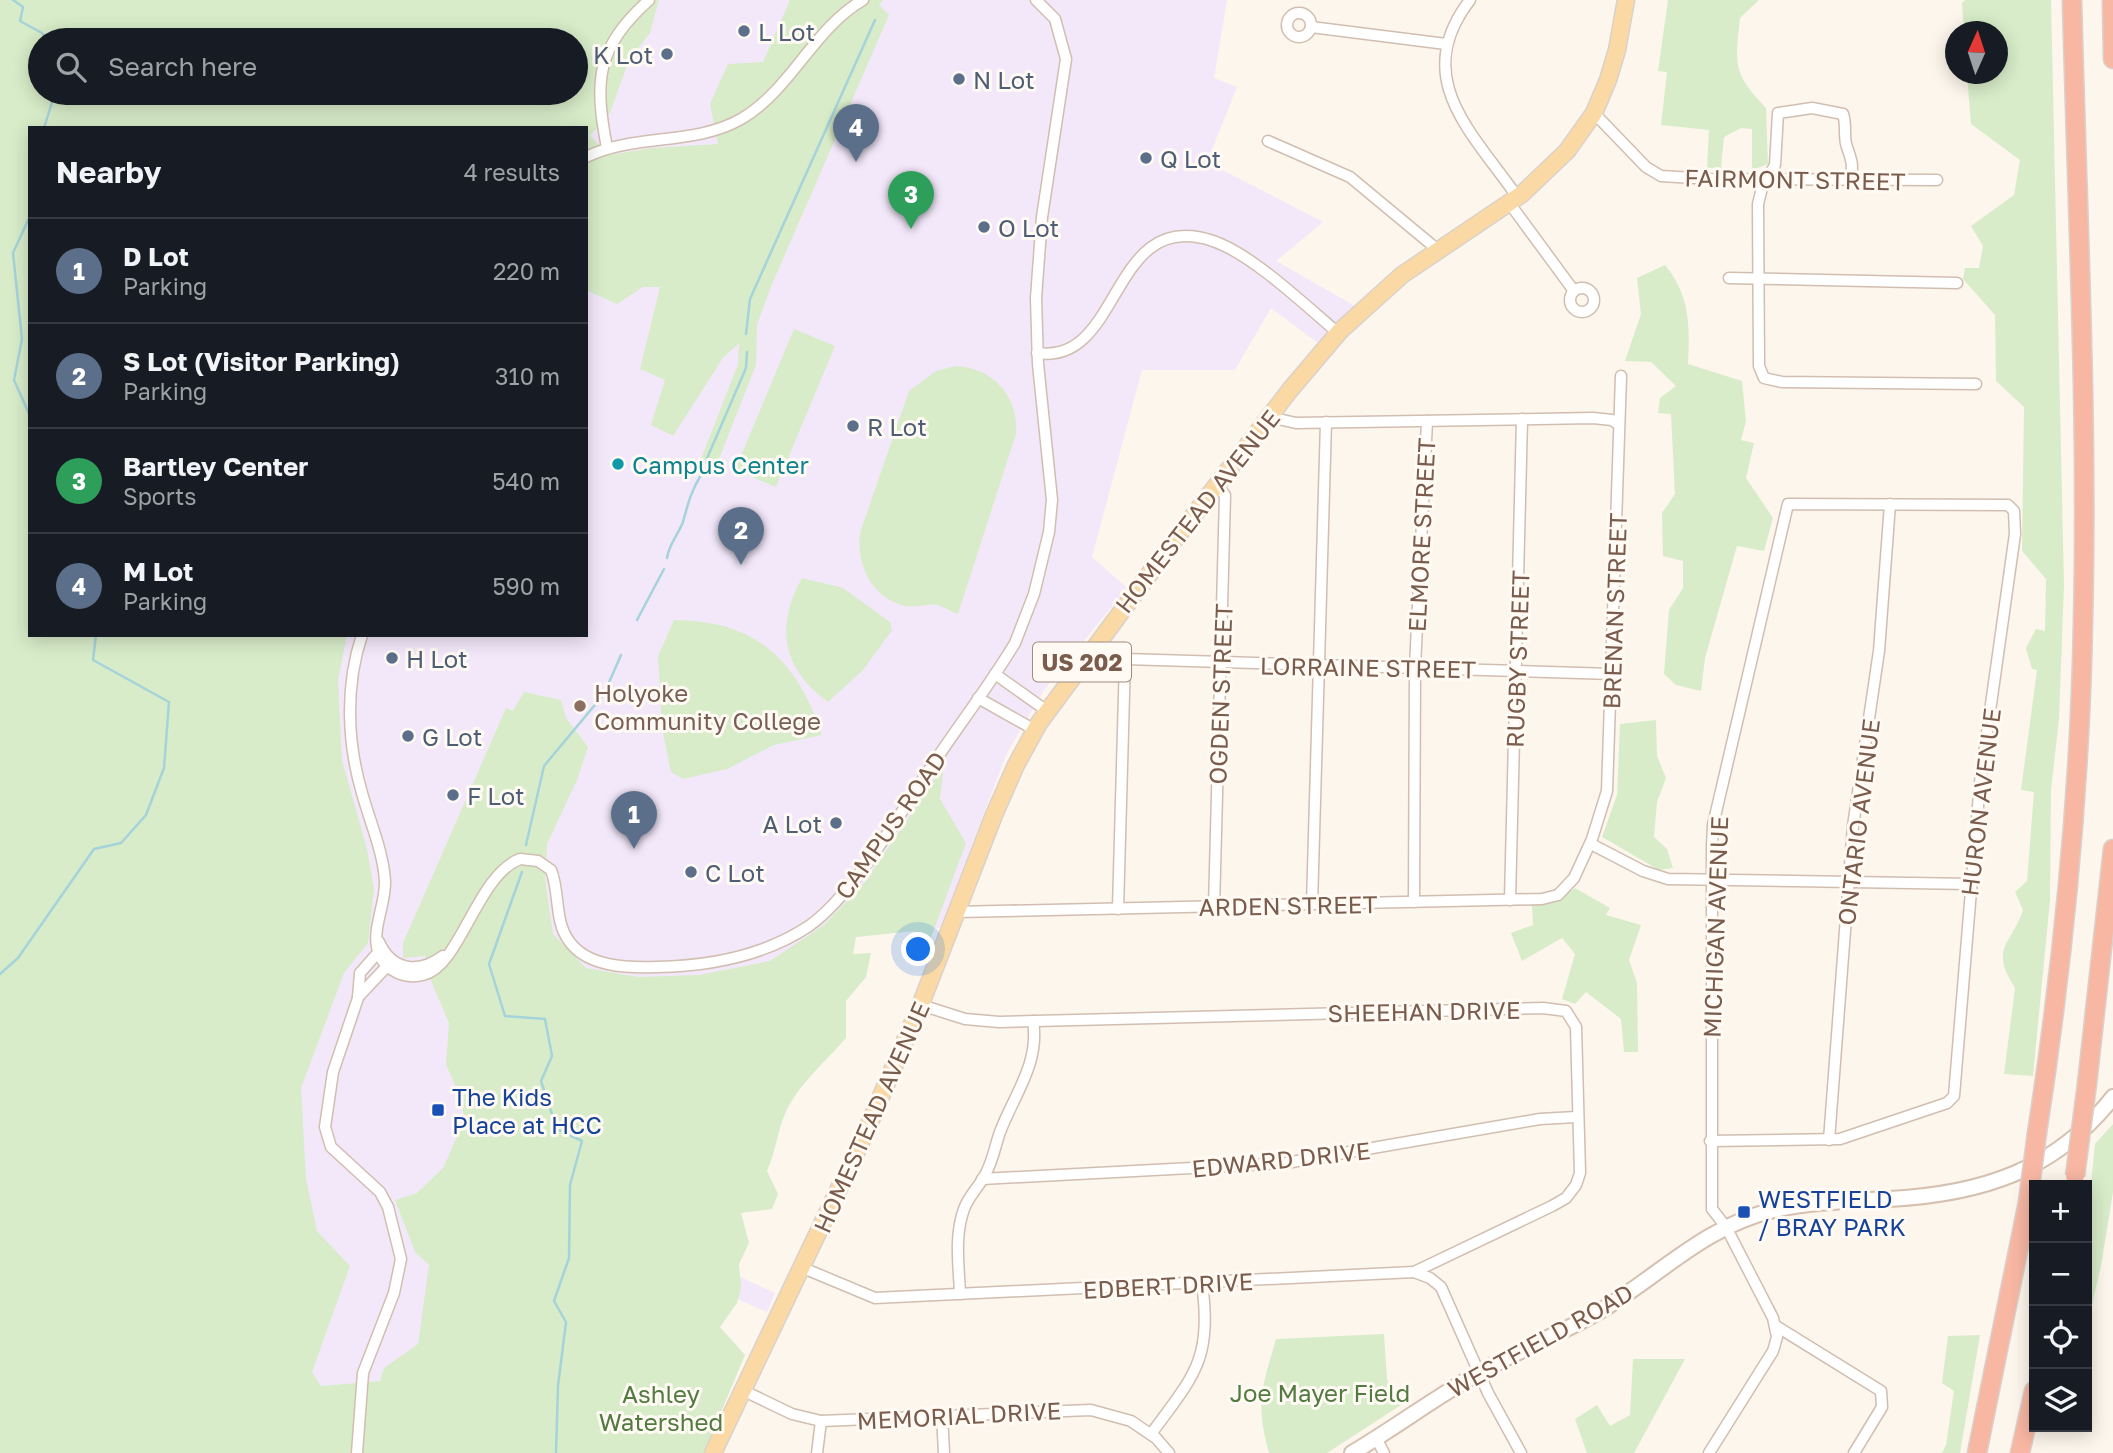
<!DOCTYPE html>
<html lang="en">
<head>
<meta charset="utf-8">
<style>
  :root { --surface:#171b24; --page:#20242c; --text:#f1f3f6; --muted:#9ea1a6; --line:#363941; --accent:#e76f51 }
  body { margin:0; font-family:"Golos Text",sans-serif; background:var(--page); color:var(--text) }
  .controls { position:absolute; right:21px; bottom:21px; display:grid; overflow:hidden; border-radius:0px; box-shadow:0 4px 18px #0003 }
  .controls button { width:63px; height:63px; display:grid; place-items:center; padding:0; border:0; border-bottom:2px solid var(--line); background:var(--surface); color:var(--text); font:35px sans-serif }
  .compass { position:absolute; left:1945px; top:21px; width:63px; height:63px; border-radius:50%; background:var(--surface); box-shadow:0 4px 18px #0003; rotate:3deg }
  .you { position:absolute; left:919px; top:950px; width:24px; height:24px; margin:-18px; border:5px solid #fff; border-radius:50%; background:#1a73e8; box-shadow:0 0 0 10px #1a73e833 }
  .badge { display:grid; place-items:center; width:46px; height:46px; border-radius:50%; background:var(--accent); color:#fff; font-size:23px; font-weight:700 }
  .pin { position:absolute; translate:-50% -58px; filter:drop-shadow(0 2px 4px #0008) }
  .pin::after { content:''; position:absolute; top:37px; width:24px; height:21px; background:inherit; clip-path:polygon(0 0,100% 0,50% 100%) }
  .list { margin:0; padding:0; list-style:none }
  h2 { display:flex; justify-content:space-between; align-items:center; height:91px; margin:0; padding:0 28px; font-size:30px }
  h2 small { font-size:23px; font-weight:400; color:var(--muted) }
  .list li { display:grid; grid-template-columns:46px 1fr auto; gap:21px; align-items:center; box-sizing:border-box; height:105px; padding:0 28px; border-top:2px solid var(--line) }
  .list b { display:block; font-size:26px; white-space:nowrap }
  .list p { margin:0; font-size:23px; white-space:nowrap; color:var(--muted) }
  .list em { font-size:23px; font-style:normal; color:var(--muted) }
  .icon { flex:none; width:38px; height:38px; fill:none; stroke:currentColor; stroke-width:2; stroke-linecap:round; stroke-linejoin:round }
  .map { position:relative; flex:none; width:2113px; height:1453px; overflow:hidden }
  .search { position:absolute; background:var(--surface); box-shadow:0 4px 18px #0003; left:28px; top:28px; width:560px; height:77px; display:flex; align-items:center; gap:18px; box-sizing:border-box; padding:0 24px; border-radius:38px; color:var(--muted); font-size:26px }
  .panel { position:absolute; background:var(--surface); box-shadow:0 4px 18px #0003; left:28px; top:126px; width:560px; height:511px; border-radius:0px }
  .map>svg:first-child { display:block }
  .education { fill:#f3e8fa }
  .green { fill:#d8ecc9; fill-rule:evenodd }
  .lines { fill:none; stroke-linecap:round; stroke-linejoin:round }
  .stream { stroke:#a5d3da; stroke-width:2.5 }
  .minor-casing { stroke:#d1beb0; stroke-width:13 }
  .secondary-casing { stroke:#d6c0b0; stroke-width:18 }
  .primary-casing { stroke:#dad1cd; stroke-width:19 }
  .motorway-casing { stroke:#dad1cd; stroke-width:21 }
  .minor { stroke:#fff; stroke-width:10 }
  .secondary { stroke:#fff; stroke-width:14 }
  .primary { stroke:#fbd9a5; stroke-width:16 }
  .motorway { stroke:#f7b7a3; stroke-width:18 }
  .motorway-bridge-casing { stroke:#dad1cd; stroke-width:21; stroke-linecap:butt }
  .motorway-bridge { stroke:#f7b7a3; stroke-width:18 }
  .service-dot { fill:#5c6f8a; stroke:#fffaf3; stroke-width:2.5 }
  .culture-dot { fill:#0f9aa8; stroke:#fffaf3; stroke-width:2.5 }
  .education-dot { fill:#8d6e63; stroke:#fffaf3; stroke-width:2.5 }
  .transit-dot { fill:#1a4fb4; stroke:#fffaf3; stroke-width:2.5 }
  .labels { text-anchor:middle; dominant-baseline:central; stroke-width:6; stroke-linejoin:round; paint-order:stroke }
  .shield { fill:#fffaf3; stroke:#a28b7f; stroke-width:2 }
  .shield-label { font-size:23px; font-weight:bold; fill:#7a5c4d }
  .service-label { font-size:24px; fill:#4e5e75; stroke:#fffaf3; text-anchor:start }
  .street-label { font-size:24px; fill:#7a5c4d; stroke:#fffaf3 }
  .culture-label { font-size:24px; fill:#0d838f; stroke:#fffaf3; text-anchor:start }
  .education-label { font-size:24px; fill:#785e54; stroke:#fffaf3; text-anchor:start }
  .transit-label { font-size:24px; fill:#164399; stroke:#fffaf3; text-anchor:start }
  .park-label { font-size:24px; fill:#537a41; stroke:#fffaf3 }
</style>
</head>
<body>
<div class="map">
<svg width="2113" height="1453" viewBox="0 0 2113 1453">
  <rect width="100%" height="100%" fill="#fdf6ec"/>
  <polygon class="education" points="249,0 1227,0 1214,78 1237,87 1207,162 1323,222 1276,261 1355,306 1318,343 1271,308 1235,370 1142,370 1092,557 1127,588 1044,690 1007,753 940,928 828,940 702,1259 775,1293 767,1312 722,1292 712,1357 131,1400 127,635 586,635 586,128 576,93 576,40"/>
  <g class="green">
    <path d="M0 0H659L650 33 629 60 610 113 590 136 610 155 652 148 718 144 710 104 728 64 763 62 790 0H883L879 5 889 15 770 289 757 325 756 365 717 464 701 459 738 364 739 343 723 358 673 436 651 425 665 380 640 369 660 287H643L617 304 586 290V128H30V635H347L338 680 342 760 367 849 374 889 368 943 344 973 301 1088 306 1179 317 1231 350 1266 312 1372 321 1386 380 1381 384 1368 418 1344 429 1265 415 1252 395 1200 417 1193 443 1168 465 1119 457 1089 446 1065 449 1023 432 983 425 956 403 958V943L506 708 513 711 524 692 561 700 566 718 588 747 577 780 547 844 545 879 553 934 586 968 638 977 699 975 770 961 824 925 865 882 944 765 940 799 966 843 929 943 914 931 856 937 853 954 871 953 866 977 846 1001V1038C826 1061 796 1087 785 1114 777 1132 776 1152 767 1171L778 1194 772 1209 741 1213 749 1243 739 1264 741 1288 737 1303 720 1327 745 1355 704 1453H0ZM40 40H576V93H40Z"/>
    <path d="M1668 0H1759L1740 18C1735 66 1733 73 1766 108L1768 164 1752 170V129L1741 128 1724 137 1721 168H1707L1709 130 1661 125 1667 72 1658 71Z"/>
    <path d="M1965 0H2051L2064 585 2059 719 2051 790 2050 900 2033 1076 2004 1074 2015 988C1989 948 2011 945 2023 910L2015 892 2027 881 2034 792 2021 790 2037 670 2032 669 2026 648 2036 629 2045 631 2046 579 2022 551 2024 407 1996 381 1995 315 1963 279 1965 268H1979L1983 246 1971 226 2014 195 2020 160 1971 124 1967 74H1997V32L1964 31 1962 3Z"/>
    <path d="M1665 265C1690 295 1690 326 1688 364L1742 381 1746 421 1741 440 1754 443 1746 478 1773 518 1764 551 1737 546 1705 658 1701 691 1676 685 1664 674 1669 610 1683 588V561L1663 556 1662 513 1675 494 1671 414 1658 413 1660 398 1676 386 1651 362 1625 361 1641 314 1637 278Z"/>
    <polygon points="794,329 835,346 776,487 735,470"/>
    <path d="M956 366C993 368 1019 396 1016 434L958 614C951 612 944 607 938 605 929 603 916 608 905 606 871 598 856 564 860 533L909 391 936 371Z"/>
    <path d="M802 578 843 588 890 622 892 630 863 670 828 702C782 669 775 626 802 578Z"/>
    <path d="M674 620C756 621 796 658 822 735L774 745 727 769 683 779 671 772 662 728 658 656Z"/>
    <polygon points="1656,720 1657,756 1666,778 1657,802 1654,837 1667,849 1673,868 1659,870 1602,837 1617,795 1620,724"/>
    <polygon points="1575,888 1610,908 1606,915 1641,925 1629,960 1637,983 1638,1052 1624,1052 1621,1019 1586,992 1575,1004 1562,999 1575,954 1562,938 1522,961 1511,933 1533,925 1532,904 1558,901"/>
    <polygon points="2113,1124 2113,1192 2101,1266 2087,1326 2087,1224 2095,1144"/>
    <path d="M1384 1334 1387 1379 1401 1405 1327 1453H1269C1255 1402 1262 1388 1276 1339Z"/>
    <polygon points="1980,1335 1960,1453 1942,1453 1946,1445 1954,1391 1942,1383 1948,1336"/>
    <polygon points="1633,1359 1685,1359 1634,1453 1587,1453 1575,1419 1597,1405 1610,1426 1630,1415"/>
  </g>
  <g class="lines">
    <g class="stream">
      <polyline points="13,0 23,7 20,21 42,33 46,40"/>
      <polyline points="44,128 55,93"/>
      <polyline points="30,216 13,253 22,339 14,380 30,416"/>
      <polyline points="746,334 750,299 875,20"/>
      <polyline points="705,463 746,368 747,352"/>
      <path d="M667 558C669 544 678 535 683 522 688 504 691 491 701 475"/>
      <polyline points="637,620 664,569"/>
      <polyline points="526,845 544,766 604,694 621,655"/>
      <polyline points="522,872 489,964 505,1016 545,1019 552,1056 541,1081 557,1129 582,1141 570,1185 569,1258 554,1301 566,1322 558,1386 556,1453"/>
      <polyline points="0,974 18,958 94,849 121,843 146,815 164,768 169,702 93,660 96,635"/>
    </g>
    <defs>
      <g id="minor">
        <path d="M1470 0C1409 79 1474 134 1518 198"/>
        <circle cx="1299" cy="25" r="12"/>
        <polyline points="1311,27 1446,44"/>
        <polyline points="1594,113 1646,167 1661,176 1711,179 1937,180"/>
        <polyline points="1268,141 1350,177 1438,250"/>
        <path d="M607 148C594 80 596 48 649 0"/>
        <path d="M586 157C635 133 694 146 741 119 791 90 813 29 863 0"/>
        <path d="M1851 180C1853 163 1852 162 1847 147 1843 137 1847 125 1843 114L1812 108 1778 113 1775 165 1762 188 1758 204 1759 366 1764 378 1782 382 1976 384"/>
        <polyline points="1510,204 1574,291"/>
        <polyline points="1729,278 1957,283"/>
        <circle cx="1582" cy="300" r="12"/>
        <path d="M1037 353C1123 366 1109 206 1213 241 1252 254 1306 306 1338 333"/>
        <polyline points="1270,417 1296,423 1593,418 1612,420 1618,424"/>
        <path d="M362 635C345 686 347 742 362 793 370 822 383 851 385 881 386 905 370 931 379 954 386 972 406 979 423 975 460 967 477 875 520 859L538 861 551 870C560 892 554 921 569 941 587 967 627 968 657 967 710 966 764 956 809 926 853 895 900 813 931 767 959 725 989 686 1015 643L1034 594 1049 532 1052 500 1038 364 1036 298 1042 217 1066 59 1055 19 1036 0"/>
        <polyline points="1097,642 1125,659 1118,909"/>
        <polyline points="1125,659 1612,674"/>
        <polyline points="995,674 1047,711"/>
        <polyline points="978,698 1035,730"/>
        <polyline points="1591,844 1643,871 1668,879 1970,884"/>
        <polyline points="1510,900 1522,419"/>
        <polyline points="1414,902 1415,667 1427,421"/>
        <polyline points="1312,904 1326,422"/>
        <polyline points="1214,907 1225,495 1217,485"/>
        <polyline points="956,912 1542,899 1558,895 1574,878 1592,839 1607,791 1621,376"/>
        <path d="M379 942C392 971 419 974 443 956"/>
        <polyline points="358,997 391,962"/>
        <polyline points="921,1005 965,1019 999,1022 1543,1008 1566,1011 1576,1027 1580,1173 1576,1185 1566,1198 1552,1206 1414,1272"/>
        <polyline points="1829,1140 1853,826 1879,651 1890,504"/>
        <polyline points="982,1179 1286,1163 1540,1119 1576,1117"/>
        <polyline points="803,1268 875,1298 1414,1272 1430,1278 1441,1287 1488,1393 1521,1453"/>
        <path d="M960 1294C959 1267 954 1236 964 1209 969 1195 980 1186 986 1173 993 1160 995 1146 1000 1132 1014 1095 1040 1063 1033 1021"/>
        <polyline points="1776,1326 1881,1391 1882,1407 1854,1453"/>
        <polyline points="742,1390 792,1414 821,1421 1091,1410 1131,1421 1156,1438 1169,1453"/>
        <polyline points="942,1415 944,1453"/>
        <path d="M1151 1434C1193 1377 1213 1359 1202 1284"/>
        <polyline points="1376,1438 1384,1453"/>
        <polyline points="357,1453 363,1373 394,1293 401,1259 388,1207 380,1192 331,1147 325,1127 333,1072 358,998 360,973 382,948"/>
        <polyline points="817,1453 821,1421"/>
        <polyline points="1709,1453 1773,1351 1777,1337 1773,1318 1726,1227 1712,1209 1712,846 1713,825 1788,504 2008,505 2014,511 2015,534 1980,782 1954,1096 1947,1103 1840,1139 1710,1141"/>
      </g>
      <path id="secondary" d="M1352 1453C1396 1427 1437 1396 1482 1371 1522 1348 1566 1332 1605 1308 1662 1273 1706 1226 1774 1210 1812 1201 1851 1201 1890 1199 1981 1194 2055 1171 2113 1097"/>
      <polyline id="primary" points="713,1453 864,1136 922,1001 994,815 1016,765 1039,723 1173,542 1290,390 1340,331 1402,275 1522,194 1567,151 1594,113 1608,80 1617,50 1626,0"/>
      <g id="motorway">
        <polyline points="2112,0 2113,59"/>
        <polyline points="2087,1084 2113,849"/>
        <path d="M2037 1133C2063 964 2080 793 2083 622 2088 415 2077 207 2072 0"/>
        <polyline points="1977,1453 2028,1202"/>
        <polyline points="2020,1453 2034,1391"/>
      </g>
    </defs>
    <use href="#minor" class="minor-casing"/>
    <use href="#secondary" class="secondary-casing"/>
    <use href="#primary" class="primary-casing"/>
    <use href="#motorway" class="motorway-casing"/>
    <use href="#minor" class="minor"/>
    <use href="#secondary" class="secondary"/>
    <use href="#primary" class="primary"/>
    <use href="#motorway" class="motorway"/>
    <defs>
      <g id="motorway-bridge">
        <polyline points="2075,1176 2087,1084"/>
        <polyline points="2028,1202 2037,1133"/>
      </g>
    </defs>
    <use href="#motorway-bridge" class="motorway-bridge-casing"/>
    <use href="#motorway-bridge" class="motorway-bridge"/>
  </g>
  <g class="service-dot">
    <circle cx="744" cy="31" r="7"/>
    <circle cx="667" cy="54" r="7"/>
    <circle cx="959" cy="79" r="7"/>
    <circle cx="1146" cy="158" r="7"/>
    <circle cx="984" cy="227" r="7"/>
    <circle cx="853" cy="426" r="7"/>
    <circle cx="392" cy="658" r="7"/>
    <circle cx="408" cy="736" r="7"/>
    <circle cx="453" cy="795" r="7"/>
    <circle cx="836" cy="823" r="7"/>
    <circle cx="691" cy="872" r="7"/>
  </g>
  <circle class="culture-dot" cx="618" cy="464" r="7"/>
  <circle class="education-dot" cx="580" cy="706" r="7"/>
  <g class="transit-dot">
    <rect x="431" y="1103" width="14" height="14" rx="3.5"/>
    <rect x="1737" y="1205" width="14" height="14" rx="3.5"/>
  </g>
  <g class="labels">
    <rect class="shield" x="1033" y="642.5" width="98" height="39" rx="5"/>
    <g class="shield-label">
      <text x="1082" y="662">US 202</text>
    </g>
    <g class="service-label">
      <text x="758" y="31">L Lot</text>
      <text x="653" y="54" text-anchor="end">K Lot</text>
      <text x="973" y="79">N Lot</text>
      <text x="1160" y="158">Q Lot</text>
      <text x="998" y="227">O Lot</text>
      <text x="867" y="426">R Lot</text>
      <text x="406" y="658">H Lot</text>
      <text x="422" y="736">G Lot</text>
      <text x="467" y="795">F Lot</text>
      <text x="822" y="823" text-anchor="end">A Lot</text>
      <text x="705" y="872">C Lot</text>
    </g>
    <g class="street-label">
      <text transform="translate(1795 179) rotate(1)">FAIRMONT STREET</text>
      <text transform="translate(1197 511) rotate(-52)">HOMESTEAD AVENUE</text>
      <text transform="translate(1421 535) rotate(-87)">ELMORE STREET</text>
      <text transform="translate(1614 611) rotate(-88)">BRENAN STREET</text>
      <text transform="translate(1517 659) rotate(-88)">RUGBY STREET</text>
      <text transform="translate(1368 667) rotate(1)">LORRAINE STREET</text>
      <text transform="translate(1220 694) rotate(-88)">OGDEN STREET</text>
      <text transform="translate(1980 802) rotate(-83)">HURON AVENUE</text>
      <text transform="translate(1858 822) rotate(-83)">ONTARIO AVENUE</text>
      <text transform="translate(890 825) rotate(-55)">CAMPUS ROAD</text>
      <text transform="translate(1288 905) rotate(-1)">ARDEN STREET</text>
      <text transform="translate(1715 927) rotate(-88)">MICHIGAN AVENUE</text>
      <text transform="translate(1424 1011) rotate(-1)">SHEEHAN DRIVE</text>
      <text transform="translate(871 1117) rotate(-66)">HOMESTEAD AVENUE</text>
      <text transform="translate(1281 1159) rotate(-6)">EDWARD DRIVE</text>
      <text transform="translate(1168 1285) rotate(-3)">EDBERT DRIVE</text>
      <text transform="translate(1540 1340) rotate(-29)">WESTFIELD ROAD</text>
      <text transform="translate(959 1415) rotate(-3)">MEMORIAL DRIVE</text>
    </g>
    <g class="culture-label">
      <text x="632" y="464">Campus Center</text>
    </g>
    <g class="education-label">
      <text x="594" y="692">Holyoke<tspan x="594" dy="28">Community College</tspan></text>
    </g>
    <g class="transit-label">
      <text x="452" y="1096">The Kids<tspan x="452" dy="28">Place at HCC</tspan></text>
      <text x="1758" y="1198">WESTFIELD<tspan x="1758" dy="28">/ BRAY PARK</tspan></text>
    </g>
    <g class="park-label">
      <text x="1320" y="1392">Joe Mayer Field</text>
      <text x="661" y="1393">Ashley<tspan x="661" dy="28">Watershed</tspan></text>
    </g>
  </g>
</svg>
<div class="controls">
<button>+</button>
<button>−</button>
<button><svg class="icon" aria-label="locate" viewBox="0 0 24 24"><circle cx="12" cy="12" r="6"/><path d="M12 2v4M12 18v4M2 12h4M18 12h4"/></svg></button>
<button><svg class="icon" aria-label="layers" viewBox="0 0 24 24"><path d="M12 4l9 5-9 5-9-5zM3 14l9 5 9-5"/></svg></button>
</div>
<svg class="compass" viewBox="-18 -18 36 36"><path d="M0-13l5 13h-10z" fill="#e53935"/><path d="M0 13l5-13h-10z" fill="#9ea1a6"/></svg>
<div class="you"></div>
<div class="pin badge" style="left:634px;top:849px;background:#5c6f8a">1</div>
<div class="pin badge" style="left:741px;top:565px;background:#5c6f8a">2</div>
<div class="pin badge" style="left:911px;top:229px;background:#2e9e5b">3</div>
<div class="pin badge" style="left:856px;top:162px;background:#5c6f8a">4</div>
<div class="search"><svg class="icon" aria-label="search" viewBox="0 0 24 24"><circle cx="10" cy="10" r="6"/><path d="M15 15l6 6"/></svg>Search here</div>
<section class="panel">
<h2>Nearby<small>4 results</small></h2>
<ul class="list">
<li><span class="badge" style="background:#5c6f8a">1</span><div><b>D Lot</b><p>Parking</p></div><em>220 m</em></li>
<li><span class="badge" style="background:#5c6f8a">2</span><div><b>S Lot (Visitor Parking)</b><p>Parking</p></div><em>310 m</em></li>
<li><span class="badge" style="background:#2e9e5b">3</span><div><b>Bartley Center</b><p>Sports</p></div><em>540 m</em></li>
<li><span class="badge" style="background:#5c6f8a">4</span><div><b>M Lot</b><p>Parking</p></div><em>590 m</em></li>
</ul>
</section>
</div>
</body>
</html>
